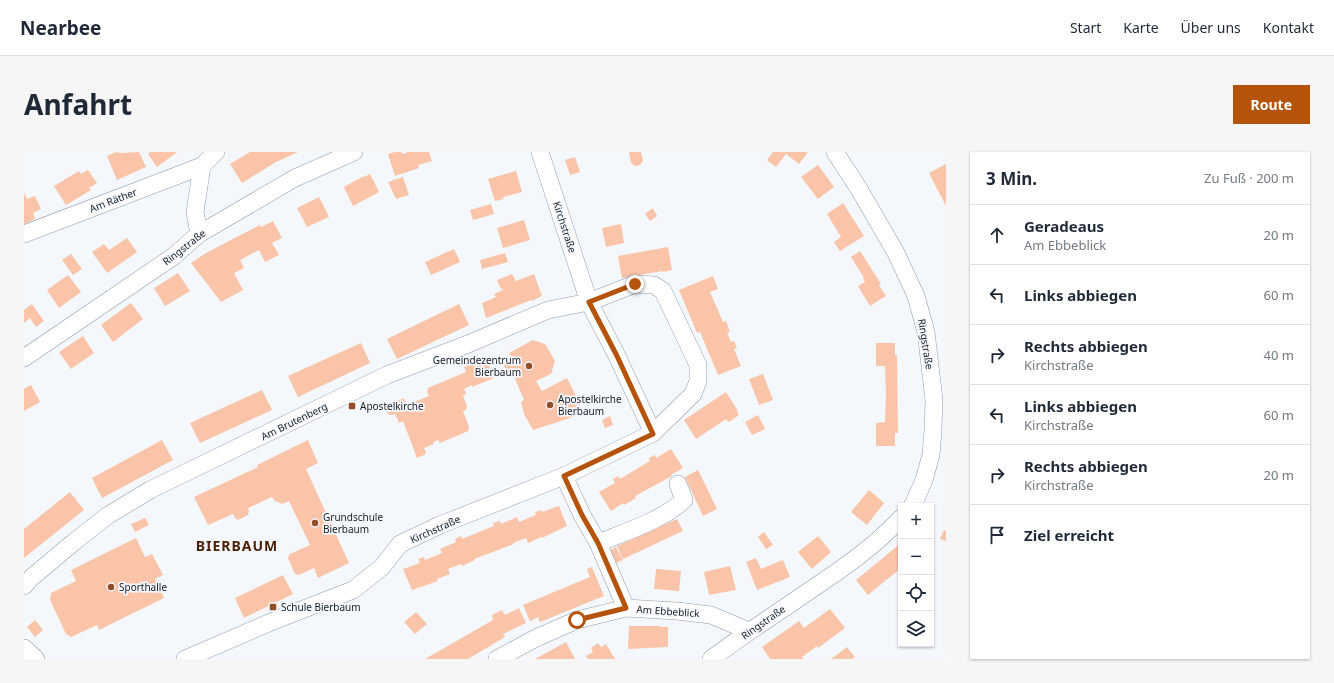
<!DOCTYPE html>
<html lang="de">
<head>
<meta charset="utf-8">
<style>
  :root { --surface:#fff; --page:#f6f6f7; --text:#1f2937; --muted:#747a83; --line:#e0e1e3; --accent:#b45309 }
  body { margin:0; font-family:"Noto Sans",sans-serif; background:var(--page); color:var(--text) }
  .controls { position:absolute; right:12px; bottom:12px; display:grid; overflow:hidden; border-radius:0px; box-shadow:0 1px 3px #0004 }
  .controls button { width:36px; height:36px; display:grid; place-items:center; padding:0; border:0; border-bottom:1px solid var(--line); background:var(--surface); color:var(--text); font:20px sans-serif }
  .stop { position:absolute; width:12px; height:12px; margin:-9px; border:3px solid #b45309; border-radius:50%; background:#fff }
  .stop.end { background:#b45309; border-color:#fff; box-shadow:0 1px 4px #0008 }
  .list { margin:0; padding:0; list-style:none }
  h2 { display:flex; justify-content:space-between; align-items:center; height:52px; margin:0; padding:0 16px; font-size:17px }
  h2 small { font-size:13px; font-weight:400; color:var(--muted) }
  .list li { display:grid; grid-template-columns:26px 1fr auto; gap:12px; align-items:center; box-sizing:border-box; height:60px; padding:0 16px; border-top:1px solid var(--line) }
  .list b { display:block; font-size:15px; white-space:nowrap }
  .list p { margin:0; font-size:13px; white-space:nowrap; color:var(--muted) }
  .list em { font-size:13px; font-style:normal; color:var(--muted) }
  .icon { flex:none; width:22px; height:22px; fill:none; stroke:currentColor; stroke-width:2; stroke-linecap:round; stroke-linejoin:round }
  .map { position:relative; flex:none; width:922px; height:507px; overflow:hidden; border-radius:0px }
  header { display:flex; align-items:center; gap:24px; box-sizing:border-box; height:56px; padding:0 20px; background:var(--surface); border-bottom:1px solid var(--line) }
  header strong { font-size:19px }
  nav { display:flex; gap:22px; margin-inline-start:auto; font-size:14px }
  .intro { display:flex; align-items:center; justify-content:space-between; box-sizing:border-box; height:96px; padding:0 24px }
  h1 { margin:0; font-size:28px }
  .button { padding:10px 18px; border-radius:0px; background:var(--accent); color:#fff; font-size:14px; font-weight:700 }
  main { display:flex; gap:24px; padding:0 24px }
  aside { flex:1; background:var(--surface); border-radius:0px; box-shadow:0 1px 3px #0004 }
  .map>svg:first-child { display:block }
  .building { fill:#fac4a8 }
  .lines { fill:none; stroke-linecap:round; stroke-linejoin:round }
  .minor-casing { stroke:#8f9cb0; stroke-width:18 }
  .minor { stroke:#fff; stroke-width:17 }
  .route { stroke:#b45309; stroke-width:5 }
  .poi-dot { fill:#934e25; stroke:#f4f7fc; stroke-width:1.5 }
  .labels { text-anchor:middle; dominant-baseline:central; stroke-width:3.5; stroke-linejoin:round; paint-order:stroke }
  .street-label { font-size:10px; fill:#181d24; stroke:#f4f7fc }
  .poi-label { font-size:10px; fill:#181d24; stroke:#f4f7fc; text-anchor:start }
  .district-label { font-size:14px; font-weight:bold; letter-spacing:1px; fill:#4c1e01; stroke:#f4f7fc }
</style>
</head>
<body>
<header>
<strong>Nearbee</strong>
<nav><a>Start</a><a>Karte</a><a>Über uns</a><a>Kontakt</a></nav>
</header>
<div class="intro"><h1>Anfahrt</h1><a class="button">Route</a></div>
<main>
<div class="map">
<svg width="922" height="507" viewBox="0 0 922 507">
  <rect width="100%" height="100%" fill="#f4f7fc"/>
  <g class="building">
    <polygon points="92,0 97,1 115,0 122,15 93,28 83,4"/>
    <polygon points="126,0 153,0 133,15 124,2"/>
    <polygon points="226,0 274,0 252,10 218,31 206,12"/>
    <polygon points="371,0 378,0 378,2 385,0 405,0 408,9 394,13 395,16 371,24 364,2"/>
    <polygon points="605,0 617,0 619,9 616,13 611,14 607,11"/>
    <polygon points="749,0 784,0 775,12 762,2 752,15 743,8"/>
    <polygon points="551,5 556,20 546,23 541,8"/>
    <polygon points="922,12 922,54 905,21"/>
    <polygon points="794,13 810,35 794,47 777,25"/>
    <polygon points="64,18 73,31 65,36 67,38 42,53 30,34 55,19 57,22"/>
    <polygon points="492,19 498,40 479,45 480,47 471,49 464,27"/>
    <polygon points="346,22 355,40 329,54 320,35 340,24 340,25"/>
    <polygon points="379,25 385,43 372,47 364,30"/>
    <polygon points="0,41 3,47 11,44 17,57 9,61 11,67 0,72"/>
    <polygon points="295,45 305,65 283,75 273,56"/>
    <polygon points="819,51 840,84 816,99 810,90 817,85 803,62"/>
    <polygon points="467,52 470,62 449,68 446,58"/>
    <polygon points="629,56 633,64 626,69 621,62"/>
    <polygon points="500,68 506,88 479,96 473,76"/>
    <polygon points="249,69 258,86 248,91 255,103 241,110 235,98 216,108 220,116 210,121 219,138 197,150 167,111 182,101 236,73 237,75"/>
    <polygon points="597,72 600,91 582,95 578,76"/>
    <polygon points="103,86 113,100 83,121 68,100 80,92 85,98"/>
    <polygon points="644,95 648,118 639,120 639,119 598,126 594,104"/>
    <polygon points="430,97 436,110 407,123 401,110"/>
    <polygon points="836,99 857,132 855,133 862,144 846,154 834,134 841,130 839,126 840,126 827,105"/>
    <polygon points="481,101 484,110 458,117 456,108"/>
    <polygon points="47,102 58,117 49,123 38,108"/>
    <polygon points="154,121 166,139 141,154 130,136"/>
    <polygon points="488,122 492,129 510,122 518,144 508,149 507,148 462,166 458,151 472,145 470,142 479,138 478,136 477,137 473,128"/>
    <polygon points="44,123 57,140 35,156 23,138"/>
    <polygon points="689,124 694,137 686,140 699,170 702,169 706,180 703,181 707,190 710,189 713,196 710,197 717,214 694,223 676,180 673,181 655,138"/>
    <polygon points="107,151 119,167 89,190 77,173"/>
    <polygon points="8,152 20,169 12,175 6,166 0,171 0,158"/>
    <polygon points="435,152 445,173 373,207 363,187"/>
    <polygon points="59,184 70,201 47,217 35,200"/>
    <polygon points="509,188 521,192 531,209 527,222 512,229 518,239 543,226 554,248 558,262 509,278 500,262 497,250 500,248 489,222 483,224 481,221 483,219 475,206 480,204 482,207 487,205 485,201"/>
    <polygon points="337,191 346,211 274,245 264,224"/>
    <polygon points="852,191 871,191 871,203 873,203 874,281 871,281 871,294 852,294 852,271 861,270 862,242 861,214 852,214"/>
    <polygon points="463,209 470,226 448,235 448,233 440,237 442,242 439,244 443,254 442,258 439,259 445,275 444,279 416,291 414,288 409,290 410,292 400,296 402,300 400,303 393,306 379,269 375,271 371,262 367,263 364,262 361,255 380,246 383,253 405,244 403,240 404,236 442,220 440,215 450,211 451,214"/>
    <polygon points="739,222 749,248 735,253 725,227"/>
    <polygon points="7,233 16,250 0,259 0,237"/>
    <polygon points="238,238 248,258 176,291 166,271"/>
    <polygon points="702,240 714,259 713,260 715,263 705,270 702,267 672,287 660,268"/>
    <polygon points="734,263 741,277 728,283 721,270"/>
    <polygon points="586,264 589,273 581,276 578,268"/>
    <polygon points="138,288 149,308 78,346 68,326"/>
    <polygon points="284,288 294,311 282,317 325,411 294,426 290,416 275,423 271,422 264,406 266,402 286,393 265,349 258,352 251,349 248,345 224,356 225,359 224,363 214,368 211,366 209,362 184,373 170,345 234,315 233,313"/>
    <polygon points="647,297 659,316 647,323 648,324 611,344 612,346 600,353 599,351 587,359 575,340 591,331 589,327 594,324 596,327 626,309 625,306 631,303 632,306"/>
    <polygon points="674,318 693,357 679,364 661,325"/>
    <polygon points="845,338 860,351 843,373 827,360"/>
    <polygon points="46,340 60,358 0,406 0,377"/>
    <polygon points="535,354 543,374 518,386 517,385 504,391 502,386 489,391 490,392 450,407 451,408 438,414 437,412 424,417 426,422 413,427 414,429 388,438 379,417 396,411 394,407 400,405 401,408 418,401 416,397 432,390 431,387 437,384 438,387 470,374 469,371 476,369 477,372 493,365 495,370 512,363 511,360 517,358 518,360"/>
    <polygon points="121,366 125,373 111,380 107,372"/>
    <polygon points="653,367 659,379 599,407 593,394"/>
    <polygon points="920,378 922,379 922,389 916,387"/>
    <polygon points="740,380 749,393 742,397 734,385"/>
    <polygon points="794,384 807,400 788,417 774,400"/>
    <polygon points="112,386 121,405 128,402 139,423 131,427 140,446 75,478 73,473 47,485 42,482 26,448 27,441 52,429 47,418"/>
    <polygon points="877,391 877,416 844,443 832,428"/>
    <polygon points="592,395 599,408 592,411 586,398"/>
    <polygon points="732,406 737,417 759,408 766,425 733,438 722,410"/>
    <polygon points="706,414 712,438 685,443 680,420"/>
    <polygon points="568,415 580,444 516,470 514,465 506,469 499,453 566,425 563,417"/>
    <polygon points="632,417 657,419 655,439 630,437"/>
    <polygon points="259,423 269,442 220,466 211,446"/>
    <polygon points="495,456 502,471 479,482 481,485 444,507 401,507 469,468 468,463 478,458 481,463"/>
    <polygon points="806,457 821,476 794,496 793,494 778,505 780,507 746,507 738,495 775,469 780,476"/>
    <polygon points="392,460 403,472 391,482 380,470"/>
    <polygon points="11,468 19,478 11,485 3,475"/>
    <polygon points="605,474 636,474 636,475 644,475 644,495 604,497"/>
    <polygon points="542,490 551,507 511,507"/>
    <polygon points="574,491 577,495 582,492 591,507 564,507 562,504 569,500 567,496"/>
    <polygon points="823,495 831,505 828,507 807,507"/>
  </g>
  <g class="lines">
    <defs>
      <g id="minor">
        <polyline points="516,0 565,150 593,204 629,281"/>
        <polyline points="811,0 835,37 872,101 892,144 902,180 910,248 909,278 907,303 900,328 890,351 888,354"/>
        <polyline points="0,82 178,14 192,0"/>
        <polyline points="175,82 171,60 178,14"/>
        <polyline points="0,206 150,104 175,82 271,26 330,0"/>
        <polyline points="540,324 558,363 574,391 602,456"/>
        <path d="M574 391C601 380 639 368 660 348L654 332"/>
        <polyline points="0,434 7,426 50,390 83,364 126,338 363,223 444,192 524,158 565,150 611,132 630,133 639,139 674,213 674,229 669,242 629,281 540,324 416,373 376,392 358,415 329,438 254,467 161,507"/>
        <polyline points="0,496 12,507"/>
        <polyline points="473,507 512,486 553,468 602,456 653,459 687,463 725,479"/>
        <path d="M687 507C719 483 752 462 785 439 819 416 849 396 877 366"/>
      </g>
    </defs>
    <use href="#minor" class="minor-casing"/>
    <use href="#minor" class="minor"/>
  </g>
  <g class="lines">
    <polyline class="route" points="553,468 602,456 574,391 558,363 540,324 629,282 593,204 565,150 611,132"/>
  </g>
  <g class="poi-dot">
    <circle cx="505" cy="214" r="4"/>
    <circle cx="526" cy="253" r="4"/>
    <rect x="324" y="250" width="8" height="8" rx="2"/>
    <circle cx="291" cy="371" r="4"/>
    <circle cx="87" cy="435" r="4"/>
    <rect x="245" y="451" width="8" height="8" rx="2"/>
  </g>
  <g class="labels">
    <g class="street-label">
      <text transform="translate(89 48) rotate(-21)">Am Räther</text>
      <text transform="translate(541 75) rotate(72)">Kirchstraße</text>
      <text transform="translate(160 95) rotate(-38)">Ringstraße</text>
      <text transform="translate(902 192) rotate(81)">Ringstraße</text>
      <text transform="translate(270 269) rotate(-26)">Am Brutenberg</text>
      <text transform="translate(411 377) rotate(-24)">Kirchstraße</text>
      <text transform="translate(644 459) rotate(4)">Am Ebbeblick</text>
      <text transform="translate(739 470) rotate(-35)">Ringstraße</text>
    </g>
    <g class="poi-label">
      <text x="497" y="208" text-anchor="end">Gemeindezentrum<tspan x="497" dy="12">Bierbaum</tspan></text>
      <text x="534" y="247">Apostelkirche<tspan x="534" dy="12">Bierbaum</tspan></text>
      <text x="336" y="254">Apostelkirche</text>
      <text x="299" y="365">Grundschule<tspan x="299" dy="12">Bierbaum</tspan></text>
      <text x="95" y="435">Sporthalle</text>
      <text x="257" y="455">Schule Bierbaum</text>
    </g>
    <g class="district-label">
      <text x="213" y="393">BIERBAUM</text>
    </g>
  </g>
</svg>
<div class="controls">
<button>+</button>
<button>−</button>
<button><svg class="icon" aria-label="locate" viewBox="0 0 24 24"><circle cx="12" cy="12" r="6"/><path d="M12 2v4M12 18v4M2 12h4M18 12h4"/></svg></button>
<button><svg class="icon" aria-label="layers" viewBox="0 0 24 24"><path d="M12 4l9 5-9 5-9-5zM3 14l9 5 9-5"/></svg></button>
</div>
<div class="stop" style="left:553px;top:468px"></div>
<div class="stop end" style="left:611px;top:132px"></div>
</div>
<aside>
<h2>3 Min.<small>Zu Fuß · 200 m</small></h2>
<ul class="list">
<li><svg class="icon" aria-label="ahead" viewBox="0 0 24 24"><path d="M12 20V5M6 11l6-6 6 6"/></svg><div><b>Geradeaus</b><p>Am Ebbeblick</p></div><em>20 m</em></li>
<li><svg class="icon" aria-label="left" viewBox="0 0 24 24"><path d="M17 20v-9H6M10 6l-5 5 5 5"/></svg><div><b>Links abbiegen</b></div><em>60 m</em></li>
<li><svg class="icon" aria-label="right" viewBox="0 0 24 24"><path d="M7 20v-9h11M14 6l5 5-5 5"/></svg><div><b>Rechts abbiegen</b><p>Kirchstraße</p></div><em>40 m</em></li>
<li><svg class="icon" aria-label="left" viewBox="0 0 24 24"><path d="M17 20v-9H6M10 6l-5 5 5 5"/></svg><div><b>Links abbiegen</b><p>Kirchstraße</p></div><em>60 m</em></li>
<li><svg class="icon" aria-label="right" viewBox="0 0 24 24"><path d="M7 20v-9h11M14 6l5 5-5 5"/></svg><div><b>Rechts abbiegen</b><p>Kirchstraße</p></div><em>20 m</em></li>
<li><svg class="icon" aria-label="arrive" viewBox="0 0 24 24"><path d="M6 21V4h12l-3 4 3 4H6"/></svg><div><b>Ziel erreicht</b></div></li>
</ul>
</aside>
</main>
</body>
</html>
